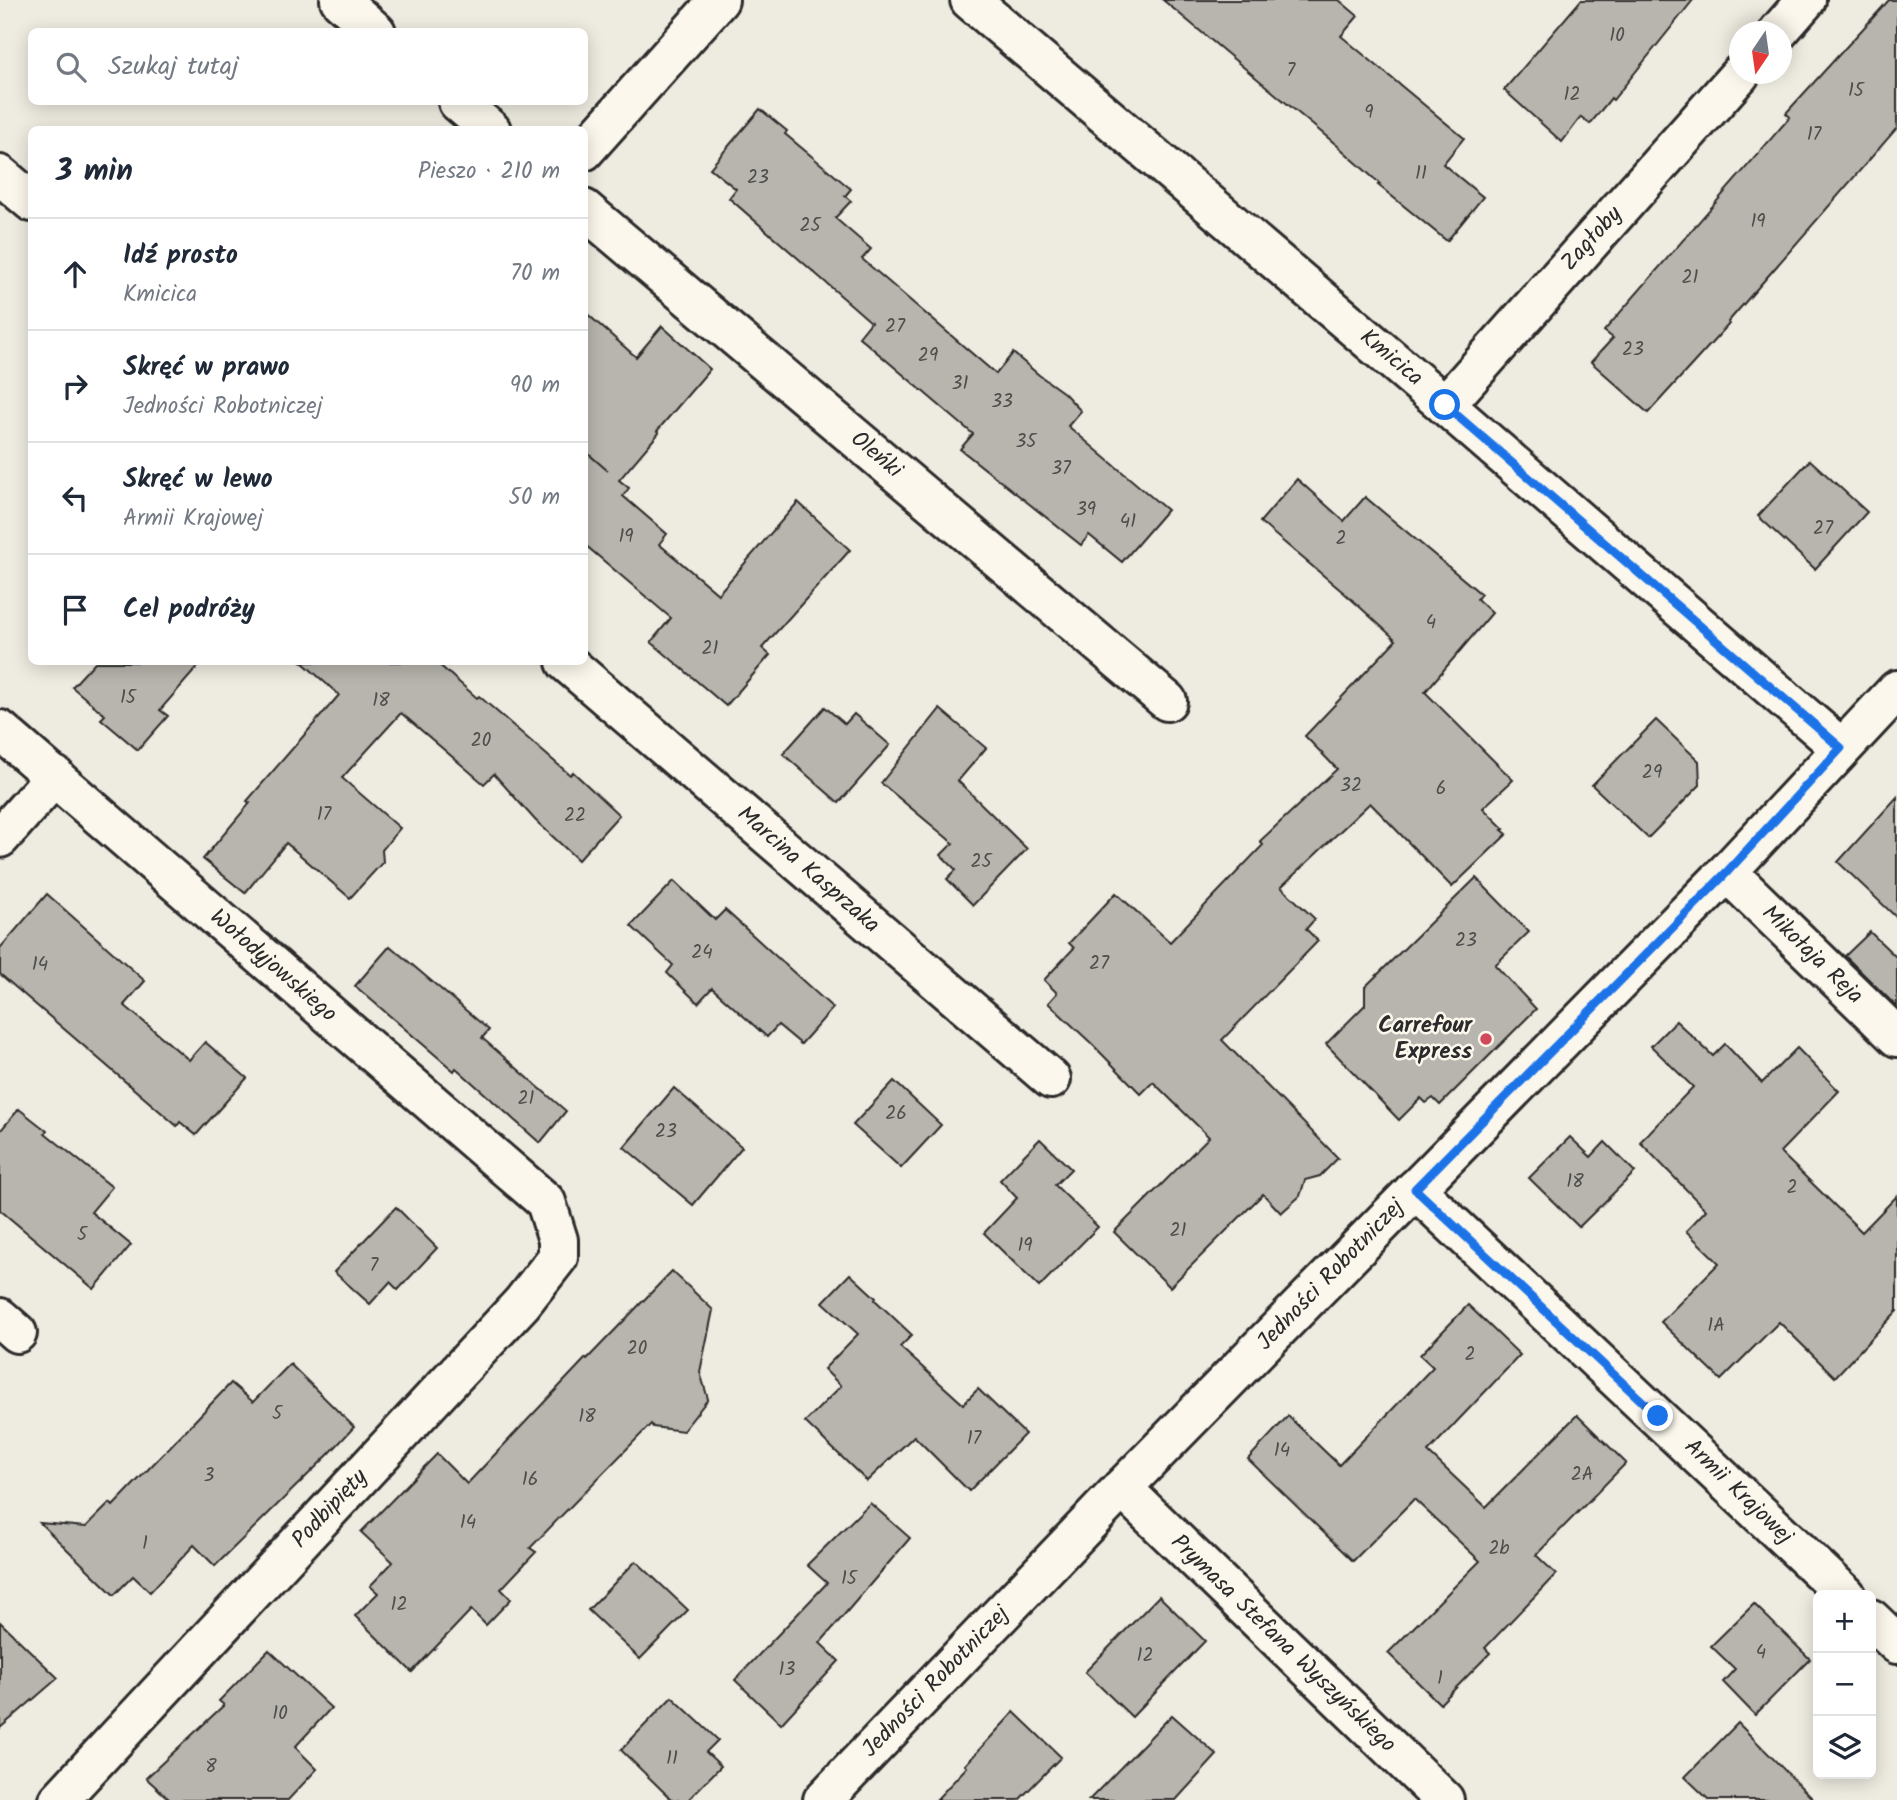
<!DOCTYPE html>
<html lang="pl">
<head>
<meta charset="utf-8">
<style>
  :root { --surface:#fff; --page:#f2f2f3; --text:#1f2937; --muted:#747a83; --line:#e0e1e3 }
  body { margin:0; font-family:Kalam,sans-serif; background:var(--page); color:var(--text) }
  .controls { position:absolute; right:21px; bottom:21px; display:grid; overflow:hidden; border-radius:10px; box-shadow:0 4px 18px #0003 }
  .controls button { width:63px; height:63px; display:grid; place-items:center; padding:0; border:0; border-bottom:2px solid var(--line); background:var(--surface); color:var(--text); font:35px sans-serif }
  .compass { position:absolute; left:1729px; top:21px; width:63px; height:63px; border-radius:50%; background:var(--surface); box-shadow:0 4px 18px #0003; rotate:193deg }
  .stop { position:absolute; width:21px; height:21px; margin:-16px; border:5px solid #1a73e8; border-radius:50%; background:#fff }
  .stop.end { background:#1a73e8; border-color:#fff; box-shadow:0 2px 7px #0008 }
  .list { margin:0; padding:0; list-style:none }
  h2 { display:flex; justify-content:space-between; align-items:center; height:91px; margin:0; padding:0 28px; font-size:30px }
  h2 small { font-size:23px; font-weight:400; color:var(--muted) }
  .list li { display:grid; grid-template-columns:46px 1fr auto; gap:21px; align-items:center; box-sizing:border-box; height:112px; padding:0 28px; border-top:2px solid var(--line) }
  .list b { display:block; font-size:26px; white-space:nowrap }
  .list p { margin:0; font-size:23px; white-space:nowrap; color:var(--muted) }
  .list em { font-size:23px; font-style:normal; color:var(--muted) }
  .icon { flex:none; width:38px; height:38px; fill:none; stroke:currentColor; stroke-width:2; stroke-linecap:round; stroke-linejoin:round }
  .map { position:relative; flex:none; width:1897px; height:1800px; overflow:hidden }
  .search { position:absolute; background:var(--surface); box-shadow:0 4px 18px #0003; left:28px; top:28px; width:560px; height:77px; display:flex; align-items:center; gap:18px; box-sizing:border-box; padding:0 24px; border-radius:10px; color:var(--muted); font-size:26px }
  .panel { position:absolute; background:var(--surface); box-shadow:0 4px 18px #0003; left:28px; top:126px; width:560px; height:539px; border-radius:10px }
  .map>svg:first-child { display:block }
  .building { fill:#b8b5ae; stroke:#2b2b2b; stroke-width:2 }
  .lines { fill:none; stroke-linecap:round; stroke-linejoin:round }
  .minor-casing { stroke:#2b2b2b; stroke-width:44 }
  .minor { stroke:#fbf7ec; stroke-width:38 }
  .route { stroke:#1a73e8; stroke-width:9 }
  .poi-dot { fill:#d1495b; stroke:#fbf7ec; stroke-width:2.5 }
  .labels { text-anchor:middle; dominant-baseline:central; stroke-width:5; stroke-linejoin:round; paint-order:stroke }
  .number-label { font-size:19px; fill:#4e4e4c }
  .street-label { font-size:23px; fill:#2b2b2b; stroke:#fbf7ec }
  .poi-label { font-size:23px; font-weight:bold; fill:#2b2b2b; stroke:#fbf7ec; text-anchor:end }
</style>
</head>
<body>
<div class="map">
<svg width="1897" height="1800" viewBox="0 0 1897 1800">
  <rect width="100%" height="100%" fill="#eeebe0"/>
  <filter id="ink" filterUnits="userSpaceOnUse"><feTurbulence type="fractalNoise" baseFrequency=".0143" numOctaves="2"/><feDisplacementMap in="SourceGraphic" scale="14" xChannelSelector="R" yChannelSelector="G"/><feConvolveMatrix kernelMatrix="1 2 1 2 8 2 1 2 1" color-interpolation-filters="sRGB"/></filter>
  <g filter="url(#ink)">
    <g class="building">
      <polygon points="1163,0 1339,0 1358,16 1341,36 1464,138 1443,164 1483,197 1447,241 1378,185 1380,184 1339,147"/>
      <polygon points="1581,0 1693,0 1613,100 1611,98 1590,124 1581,117 1562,142 1504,90"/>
      <polygon points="1889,0 1897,0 1897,128 1728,322 1729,324 1648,413 1591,362 1613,338 1604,331 1790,117 1786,113"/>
      <polygon points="760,109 787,131 785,134 851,189 845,196 851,201 835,218 871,249 862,259 996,374 1013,353 1039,375 1064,393 1081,411 1068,426 1167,510 1122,562 1089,535 1081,545 960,449 973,434 859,337 871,322 729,198 736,189 710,168"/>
      <polygon points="584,311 636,357 662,326 710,369 657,431 659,433 619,480 629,488 623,496 667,534 659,544 718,594 798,502 850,550 762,648 770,655 726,706 651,642 671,618 584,544 584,450 608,471 584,450"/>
      <polygon points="1810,460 1867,512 1815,569 1758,516"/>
      <polygon points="1297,479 1344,521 1365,497 1481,594 1477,599 1492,613 1425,692 1513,780 1483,808 1504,829 1502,830 1507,834 1452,887 1370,803 1281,887 1315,919 1306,929 1318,941 1222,1040 1338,1158 1320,1176 1305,1180 1300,1196 1281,1213 1263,1194 1170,1287 1114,1232 1209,1137 1153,1082 1141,1094 1091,1043 1048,1003 1057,993 1044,980 1074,948 1069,943 1116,893 1170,942 1263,845 1260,841 1337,769 1305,736 1396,640 1350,598 1260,522"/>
      <polygon points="95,662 202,662 160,710 168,716 138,750 101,719 105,715 72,687"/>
      <polygon points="302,662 436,662 477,698 479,696 570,775 573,772 619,815 578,860 535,820 494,774 484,784 401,713 342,778 400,828 382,850 383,862 350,898 286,843 245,893 203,859 250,803 247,801 339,695"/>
      <polygon points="825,707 845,724 854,714 890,745 839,803 783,754"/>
      <polygon points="940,709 986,748 958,781 1027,849 973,905 947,879 956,870 941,855 953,843 881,783"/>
      <polygon points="1656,720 1699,761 1700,785 1648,838 1592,785"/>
      <polygon points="1897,797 1897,918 1838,862"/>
      <polygon points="1476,878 1529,932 1495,965 1536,1009 1440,1105 1433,1098 1426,1103 1421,1098 1399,1120 1326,1044 1365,1005 1365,987"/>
      <polygon points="674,881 715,920 725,910 833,1008 801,1044 778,1025 767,1037 712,988 698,1003 667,973 673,965 631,926"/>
      <polygon points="47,894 145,981 124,1005 189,1060 205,1042 247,1078 196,1135 180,1122 177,1126 0,974 0,948"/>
      <polygon points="1870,932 1897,958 1897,1007 1845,956"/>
      <polygon points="390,946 489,1030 482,1038 566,1111 540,1143 456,1068 454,1071 355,986"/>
      <polygon points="1676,1021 1713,1056 1725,1044 1762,1083 1797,1048 1839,1091 1780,1152 1862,1232 1897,1196 1897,1311 1835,1377 1779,1322 1721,1380 1661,1322 1719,1263 1686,1231 1706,1210 1640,1142 1693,1087 1651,1046"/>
      <polygon points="894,1081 941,1125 901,1168 853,1125"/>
      <polygon points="674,1088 742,1147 693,1205 624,1147"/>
      <polygon points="19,1109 47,1131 45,1133 112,1187 91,1212 131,1245 94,1289 0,1210 0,1131"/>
      <polygon points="1570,1137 1591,1157 1605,1142 1635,1172 1579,1227 1529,1178"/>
      <polygon points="1040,1139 1071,1169 1055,1185 1098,1227 1039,1287 984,1233 1017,1198 1000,1180"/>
      <polygon points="396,1207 437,1248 398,1290 390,1282 370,1304 334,1272"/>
      <polygon points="672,1271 713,1310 700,1372 708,1399 683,1431 653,1427 651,1424 530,1548 536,1552 501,1589 511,1599 486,1625 471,1610 412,1672 355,1616 378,1593 370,1586 393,1562 361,1532 437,1454 467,1484 586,1358 587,1359"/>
      <polygon points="850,1274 876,1298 875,1300 912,1335 900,1347 963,1404 978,1389 1025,1434 969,1491 914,1436 867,1481 805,1422 841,1386 824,1369 858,1334 823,1302"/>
      <polygon points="1468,1305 1520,1355 1428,1452 1486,1507 1577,1415 1626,1463 1536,1555 1556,1574 1485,1648 1490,1653 1440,1704 1388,1653 1480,1561 1414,1499 1353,1561 1248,1459 1288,1416 1339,1465 1433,1367 1420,1355"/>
      <polygon points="290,1364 354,1427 329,1454 215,1566 194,1545 150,1592 133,1576 114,1595 40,1523 86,1527 110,1503 113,1506 231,1383 253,1402"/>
      <polygon points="870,1503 910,1538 820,1643 839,1661 781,1724 735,1680 827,1583 807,1565"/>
      <polygon points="636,1561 688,1610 640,1659 588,1610"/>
      <polygon points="1159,1596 1205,1641 1132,1717 1085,1672"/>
      <polygon points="1754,1604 1810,1659 1755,1715 1723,1682 1735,1669 1711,1646"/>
      <polygon points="0,1622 58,1678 0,1728"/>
      <polygon points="269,1650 331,1708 295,1747 317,1769 288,1800 170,1800 146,1778 224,1705 219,1701"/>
      <polygon points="672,1697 718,1740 706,1752 721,1766 688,1800 672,1800 621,1750"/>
      <polygon points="1014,1712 1061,1757 1019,1800 936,1800 967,1767 965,1765"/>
      <polygon points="1172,1715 1217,1755 1176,1800 1089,1800"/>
      <polygon points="1738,1723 1814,1800 1709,1800 1685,1777"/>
    </g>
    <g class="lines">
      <defs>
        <g id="minor">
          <polyline points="340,0 376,32"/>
          <polyline points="970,0 1445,405 1841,748"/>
          <polyline points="1778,32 1806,0"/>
          <polyline points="458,102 491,130"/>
          <polyline points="584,151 719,0"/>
          <polyline points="0,175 32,202"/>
          <polyline points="584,209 1167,701"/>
          <polyline points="1445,405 1740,74"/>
          <polyline points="566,662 1051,1079"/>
          <polyline points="0,730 546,1202 558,1240 558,1257 522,1303 59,1800"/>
          <polyline points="0,838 55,776"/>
          <polyline points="1727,872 1897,1037"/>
          <polyline points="1415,1189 1846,1595"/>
          <polyline points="0,1318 17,1333"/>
          <polyline points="1122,1488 1444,1800"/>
          <polyline points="1871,1619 1897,1644"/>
          <polyline points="823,1800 1122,1488 1727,872 1897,690"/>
        </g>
      </defs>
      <use href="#minor" class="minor-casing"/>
      <use href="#minor" class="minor"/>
    </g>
  </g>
  <g class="lines" filter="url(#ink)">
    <polyline class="route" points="1445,405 1841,748 1727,872 1415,1189 1658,1416"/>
  </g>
  <circle class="poi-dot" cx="1486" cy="1039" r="7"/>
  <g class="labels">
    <g class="number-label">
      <text x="1617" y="36">10</text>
      <text x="1291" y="71">7</text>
      <text x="1856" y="91">15</text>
      <text x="1572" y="95">12</text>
      <text x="1369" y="113">9</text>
      <text x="1814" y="135">17</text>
      <text x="1421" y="174">11</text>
      <text x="758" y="178">23</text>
      <text x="1758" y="222">19</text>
      <text x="810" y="226">25</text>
      <text x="1690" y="278">21</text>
      <text x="895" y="327">27</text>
      <text x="1633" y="350">23</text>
      <text x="928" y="356">29</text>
      <text x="960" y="384">31</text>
      <text x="1002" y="402">33</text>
      <text x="1026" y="442">35</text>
      <text x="1061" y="469">37</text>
      <text x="1086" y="510">39</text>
      <text x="1128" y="522">41</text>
      <text x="1823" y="529">27</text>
      <text x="626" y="537">19</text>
      <text x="1341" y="539">2</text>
      <text x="1431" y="623">4</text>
      <text x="710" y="649">21</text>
      <text x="128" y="698">15</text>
      <text x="381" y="701">18</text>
      <text x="481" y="741">20</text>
      <text x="1652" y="773">29</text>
      <text x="1351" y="786">32</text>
      <text x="1441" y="789">6</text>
      <text x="324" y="815">17</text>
      <text x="575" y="816">22</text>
      <text x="981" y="862">25</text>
      <text x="1466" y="941">23</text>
      <text x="702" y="953">24</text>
      <text x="1099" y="964">27</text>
      <text x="40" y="965">14</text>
      <text x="526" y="1099">21</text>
      <text x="896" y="1114">26</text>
      <text x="666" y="1132">23</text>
      <text x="1575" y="1182">18</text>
      <text x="1792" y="1188">2</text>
      <text x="1178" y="1231">21</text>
      <text x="82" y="1235">5</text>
      <text x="1025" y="1246">19</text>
      <text x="374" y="1266">7</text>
      <text x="1716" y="1326">1A</text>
      <text x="637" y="1349">20</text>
      <text x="1470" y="1355">2</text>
      <text x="277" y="1414">5</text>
      <text x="587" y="1417">18</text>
      <text x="974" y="1439">17</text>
      <text x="1282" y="1451">14</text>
      <text x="1582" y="1475">2A</text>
      <text x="209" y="1476">3</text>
      <text x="530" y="1480">16</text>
      <text x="468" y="1523">14</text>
      <text x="145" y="1544">1</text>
      <text x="1499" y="1549">2b</text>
      <text x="849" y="1579">15</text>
      <text x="399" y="1605">12</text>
      <text x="1761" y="1653">4</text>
      <text x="1145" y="1656">12</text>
      <text x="787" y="1670">13</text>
      <text x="1440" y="1679">1</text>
      <text x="280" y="1714">10</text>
      <text x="672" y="1759">11</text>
      <text x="211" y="1767">8</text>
    </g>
    <g class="street-label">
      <text transform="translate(1592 239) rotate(-48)">Zagłoby</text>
      <text transform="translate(1391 358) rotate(40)">Kmicica</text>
      <text transform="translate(876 455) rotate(40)">Oleńki</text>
      <text transform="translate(808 870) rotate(41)">Marcina Kasprzaka</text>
      <text transform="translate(1812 955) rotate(44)">Mikołaja Reja</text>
      <text transform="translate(273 966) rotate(41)">Wołodyjowskiego</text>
      <text transform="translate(1331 1275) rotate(-46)">Jedności Robotniczej</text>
      <text transform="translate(1738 1492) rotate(44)">Armii Krajowej</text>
      <text transform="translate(330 1509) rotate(-47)">Podbipięty</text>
      <text transform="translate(1283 1644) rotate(44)">Prymasa Stefana Wyszyńskiego</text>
      <text transform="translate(936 1682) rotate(-46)">Jedności Robotniczej</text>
    </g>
    <g class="poi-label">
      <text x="1472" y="1026">Carrefour<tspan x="1472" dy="26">Express</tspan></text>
    </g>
  </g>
</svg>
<div class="controls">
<button>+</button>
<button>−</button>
<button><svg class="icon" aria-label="layers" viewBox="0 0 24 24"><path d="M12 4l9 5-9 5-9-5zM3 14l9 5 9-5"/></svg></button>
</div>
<svg class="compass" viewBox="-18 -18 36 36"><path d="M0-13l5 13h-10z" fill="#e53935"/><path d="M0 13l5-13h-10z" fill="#747a83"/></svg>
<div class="stop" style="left:1445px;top:405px"></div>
<div class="stop end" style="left:1658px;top:1416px"></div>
<div class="search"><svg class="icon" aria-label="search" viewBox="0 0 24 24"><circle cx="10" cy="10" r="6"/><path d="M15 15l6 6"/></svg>Szukaj tutaj</div>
<section class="panel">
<h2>3 min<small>Pieszo · 210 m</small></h2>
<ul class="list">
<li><svg class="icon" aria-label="ahead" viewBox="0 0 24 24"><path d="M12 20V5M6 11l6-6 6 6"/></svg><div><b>Idź prosto</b><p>Kmicica</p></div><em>70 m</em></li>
<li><svg class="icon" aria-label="right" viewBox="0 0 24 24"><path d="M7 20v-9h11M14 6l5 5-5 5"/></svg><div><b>Skręć w prawo</b><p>Jedności Robotniczej</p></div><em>90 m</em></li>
<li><svg class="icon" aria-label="left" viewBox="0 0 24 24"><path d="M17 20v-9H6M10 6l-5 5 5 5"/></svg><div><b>Skręć w lewo</b><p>Armii Krajowej</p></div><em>50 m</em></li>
<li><svg class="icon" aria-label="arrive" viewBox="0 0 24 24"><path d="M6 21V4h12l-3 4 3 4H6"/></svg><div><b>Cel podróży</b></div></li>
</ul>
</section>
</div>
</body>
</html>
